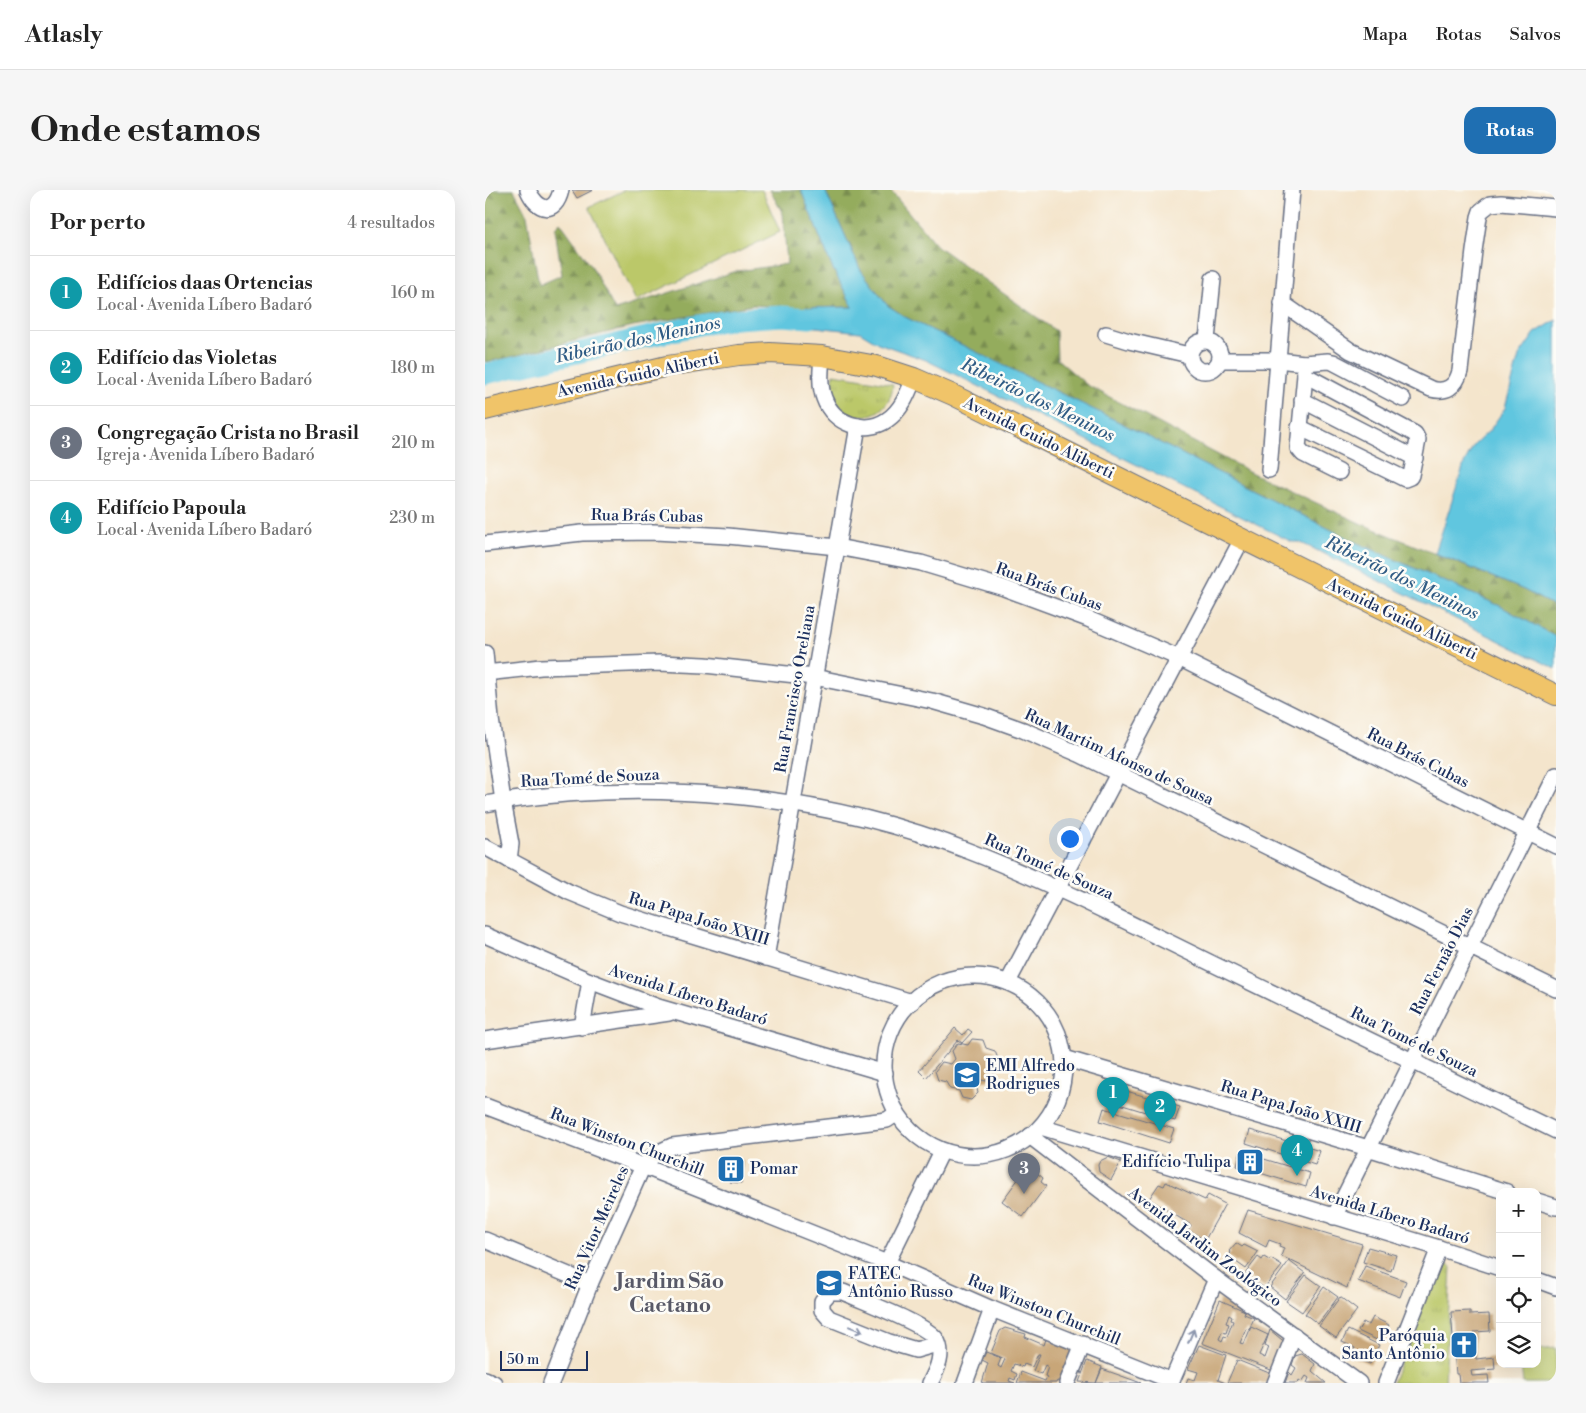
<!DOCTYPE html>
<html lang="pt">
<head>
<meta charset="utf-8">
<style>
  :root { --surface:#fff; --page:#f6f6f6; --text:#222; --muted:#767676; --line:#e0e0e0; --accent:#1f6fb2 }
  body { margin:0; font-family:"Libre Bodoni",serif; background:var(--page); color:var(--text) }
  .controls { position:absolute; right:15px; bottom:15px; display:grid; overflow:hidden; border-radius:10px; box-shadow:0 5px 20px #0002 }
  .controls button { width:45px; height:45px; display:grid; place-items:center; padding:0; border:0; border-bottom:1px solid var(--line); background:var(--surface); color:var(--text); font:25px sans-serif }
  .scale { position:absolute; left:15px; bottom:12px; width:88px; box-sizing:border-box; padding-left:5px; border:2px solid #1b2f5e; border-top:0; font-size:14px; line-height:18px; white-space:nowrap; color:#1b2f5e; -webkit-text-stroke:4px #fdfcf7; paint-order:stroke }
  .you { position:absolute; left:584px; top:648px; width:18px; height:18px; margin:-12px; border:4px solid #fff; border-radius:50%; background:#1a73e8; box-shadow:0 0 0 8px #1a73e833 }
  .badge { display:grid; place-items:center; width:32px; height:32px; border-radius:50%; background:var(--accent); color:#fff; font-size:16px; font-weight:700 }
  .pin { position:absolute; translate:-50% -41px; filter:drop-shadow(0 1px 2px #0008) }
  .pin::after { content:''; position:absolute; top:26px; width:18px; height:15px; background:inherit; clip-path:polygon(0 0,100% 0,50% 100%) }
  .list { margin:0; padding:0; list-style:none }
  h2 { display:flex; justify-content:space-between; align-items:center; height:65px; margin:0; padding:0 20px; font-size:21px }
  h2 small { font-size:16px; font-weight:400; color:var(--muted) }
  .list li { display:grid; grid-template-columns:32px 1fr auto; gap:15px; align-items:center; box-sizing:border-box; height:75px; padding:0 20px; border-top:1px solid var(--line) }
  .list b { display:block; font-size:19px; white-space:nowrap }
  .list p { margin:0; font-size:16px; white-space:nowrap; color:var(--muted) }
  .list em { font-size:16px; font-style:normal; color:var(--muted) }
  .icon { flex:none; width:28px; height:28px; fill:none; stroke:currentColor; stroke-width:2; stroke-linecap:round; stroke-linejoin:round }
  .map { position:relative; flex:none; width:1071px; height:1193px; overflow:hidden; border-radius:15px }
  header { display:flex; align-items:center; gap:30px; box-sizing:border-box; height:70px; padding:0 25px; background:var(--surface); border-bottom:1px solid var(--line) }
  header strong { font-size:24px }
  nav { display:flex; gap:28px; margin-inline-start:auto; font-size:18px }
  .intro { display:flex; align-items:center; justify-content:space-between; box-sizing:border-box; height:120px; padding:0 30px }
  h1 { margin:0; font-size:35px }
  .button { padding:12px 22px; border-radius:15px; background:var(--accent); color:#fff; font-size:18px; font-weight:700 }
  main { display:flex; gap:30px; padding:0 30px }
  aside { flex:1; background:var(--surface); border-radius:15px; box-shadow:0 5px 20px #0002 }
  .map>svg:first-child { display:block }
  .grass { fill:#bbc869; stroke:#6b7c64 }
  .forest { fill:url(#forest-firs); stroke:#586e5e }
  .park { fill:url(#park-tufts); stroke:#6b7c64 }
  .water { fill:#61c6df; stroke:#3e7a9e }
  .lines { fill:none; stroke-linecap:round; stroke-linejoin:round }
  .river { stroke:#61c6df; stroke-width:21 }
  .building { fill:#c8a678; fill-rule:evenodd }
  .minor-casing { stroke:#676f84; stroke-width:18 }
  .major-casing { stroke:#676f84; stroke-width:22 }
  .minor { stroke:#fff; stroke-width:15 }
  .major { stroke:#f0c469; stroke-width:20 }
  .oneway { stroke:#8d97ae }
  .labels { text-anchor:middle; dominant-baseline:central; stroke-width:5; stroke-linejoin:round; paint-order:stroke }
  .street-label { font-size:16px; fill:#1b2f5e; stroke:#fdfcf7 }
  .poi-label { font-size:16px; fill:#1b2f5e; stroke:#fdfcf7; text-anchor:start }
  .water-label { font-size:18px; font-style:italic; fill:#305c85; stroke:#fdfcf7 }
  .district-label { font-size:21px; font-weight:bold; fill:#585967; stroke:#fdfcf7 }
</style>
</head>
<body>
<header>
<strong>Atlasly</strong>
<nav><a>Mapa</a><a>Rotas</a><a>Salvos</a></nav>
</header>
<div class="intro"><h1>Onde estamos</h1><a class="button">Rotas</a></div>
<main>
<aside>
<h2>Por perto<small>4 resultados</small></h2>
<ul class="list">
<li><span class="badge" style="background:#0f9aa8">1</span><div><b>Edifícios daas Ortencias</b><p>Local · Avenida Líbero Badaró</p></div><em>160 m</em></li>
<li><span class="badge" style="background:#0f9aa8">2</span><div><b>Edifício das Violetas</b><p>Local · Avenida Líbero Badaró</p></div><em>180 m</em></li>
<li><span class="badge" style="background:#6b7280">3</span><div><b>Congregação Crista no Brasil</b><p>Igreja · Avenida Líbero Badaró</p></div><em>210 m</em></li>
<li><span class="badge" style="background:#0f9aa8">4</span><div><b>Edifício Papoula</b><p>Local · Avenida Líbero Badaró</p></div><em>230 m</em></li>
</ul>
</aside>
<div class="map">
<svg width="1071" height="1193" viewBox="0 0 1071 1193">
  <defs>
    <pattern id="forest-firs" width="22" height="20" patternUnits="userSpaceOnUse" patternTransform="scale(1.25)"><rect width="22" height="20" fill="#94ac5d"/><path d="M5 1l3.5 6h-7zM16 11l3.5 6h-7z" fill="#788c50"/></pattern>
    <pattern id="park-tufts" width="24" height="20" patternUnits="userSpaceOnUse" patternTransform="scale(1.25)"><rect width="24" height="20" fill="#bbc869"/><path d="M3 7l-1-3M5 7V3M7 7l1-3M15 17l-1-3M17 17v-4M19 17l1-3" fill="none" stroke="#a0ac5d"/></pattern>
  </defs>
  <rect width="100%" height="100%" fill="#fdfcf7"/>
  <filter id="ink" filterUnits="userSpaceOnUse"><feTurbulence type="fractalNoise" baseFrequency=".02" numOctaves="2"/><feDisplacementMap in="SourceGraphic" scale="10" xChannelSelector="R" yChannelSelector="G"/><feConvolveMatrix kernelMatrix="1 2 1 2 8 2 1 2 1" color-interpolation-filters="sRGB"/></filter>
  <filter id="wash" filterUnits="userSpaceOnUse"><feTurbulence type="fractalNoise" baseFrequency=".0096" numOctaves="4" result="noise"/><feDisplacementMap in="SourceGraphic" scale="20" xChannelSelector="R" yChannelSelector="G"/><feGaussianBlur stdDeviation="1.12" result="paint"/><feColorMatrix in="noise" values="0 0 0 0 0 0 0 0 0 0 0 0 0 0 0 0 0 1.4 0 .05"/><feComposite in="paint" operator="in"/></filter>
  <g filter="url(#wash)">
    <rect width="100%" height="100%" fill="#f4e5cc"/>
    <g class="grass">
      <polygon points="140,0 277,0 295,42 151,111 104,17"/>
      <polygon points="1071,1158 1071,1193 1038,1193 1036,1174 1052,1174 1052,1160"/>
    </g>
    <g class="forest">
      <polygon points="0,0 29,0 42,25 54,95 77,85 70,39 75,32 106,75 130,120 252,81 302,74 298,24 285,0 316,0 347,77 368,117 314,118 268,115 148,136 22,168 0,172"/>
      <polygon points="340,0 405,0 452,56 571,141 572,169 602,195 767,283 877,334 1039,400 1071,417 1071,447 1015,416 870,352 634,232 422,128 402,115 375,79"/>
    </g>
    <g class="park">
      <path d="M349 184 408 194C404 242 337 233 349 184Z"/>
      <polygon points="955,1072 966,1076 960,1193 907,1193"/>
    </g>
    <g class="water">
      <polygon points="316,0 340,0 375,79 402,115 422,128 634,232 870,352 1015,416 1071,447 1071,479 846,367 814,352 807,352 441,170 393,153 375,142 322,136 297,126 314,118 368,117 347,77"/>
      <polygon points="1071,130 1071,417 1039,400 950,363 979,274 989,255 1005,240 1020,218 1034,166 1050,143"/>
    </g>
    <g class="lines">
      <polyline class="river" points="0,184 214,135 251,129 297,126 325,128"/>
    </g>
    <g id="blocks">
      <g class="building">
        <polygon points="87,0 108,0 92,8"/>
        <polygon points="470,838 478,845 483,839 487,842 477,853 473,850 441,888 434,881"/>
        <polygon points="487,849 498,850 501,858 510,861 513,869 507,876 509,883 502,891 496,890 491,895 493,903 486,910 477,908 474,901 465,899 461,892 453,890 450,881 457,872 466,874 470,869 467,861 473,853 483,855"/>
        <polygon points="625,896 695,917 690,931 621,910"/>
        <polygon points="619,918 689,939 684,953 615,931"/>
        <polygon points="765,940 835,961 830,975 761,953"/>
        <polygon points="756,962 825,983 821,997 752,976"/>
        <polygon points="623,967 636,972 626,990 614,982 613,975 615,971"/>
        <polygon points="243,968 258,970 256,993 245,992 246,990 234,987 236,969 243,971"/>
        <polygon points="540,980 547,984 552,983 558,988 556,992 561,996 538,1027 517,1011"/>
        <polygon points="681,992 720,1010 723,1005 740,1014 720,1050 703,1040 706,1035 664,1009 674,994 679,996"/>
        <polygon points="763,1020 877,1054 862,1098 796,1066 799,1058 794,1056 795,1054 784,1050 781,1057 754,1043"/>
        <polygon points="751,1053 757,1057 759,1055 773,1062 761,1079 743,1066 746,1063 744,1061"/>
        <polygon points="883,1057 911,1065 906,1081 878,1072"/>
        <polygon points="773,1067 777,1070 779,1067 784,1070 786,1069 797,1076 779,1098 760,1084"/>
        <polygon points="804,1071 820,1083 800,1109 785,1097"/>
        <polygon points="880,1076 921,1091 915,1107 873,1091"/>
        <polygon points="821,1085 836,1096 817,1122 801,1111"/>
        <polygon points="839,1097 853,1107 833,1134 820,1124"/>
        <polygon points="855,1107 872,1120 851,1148 834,1136"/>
        <path d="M735 1110 760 1121 759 1124 769 1128 764 1140 761 1139 755 1153 759 1154 766 1137 783 1145 774 1165 780 1168 784 1157 780 1155 785 1140 802 1154 791 1182 717 1153ZM744 1125 747 1127 746 1130 748 1131 742 1147 739 1146 737 1151 734 1149 737 1142 741 1143 744 1134 741 1133Z"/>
        <polygon points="985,1121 985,1125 1004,1124 1005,1141 989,1142 991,1169 1009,1167 1010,1179 986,1181 987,1186 1003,1185 1004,1193 974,1193 973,1184 971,1184 966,1122"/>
        <polygon points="888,1127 904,1135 896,1152 873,1141 878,1132 884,1135"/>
        <polygon points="520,1138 541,1144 540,1147 559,1155 561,1149 585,1158 588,1163 576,1192 572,1191 571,1193 532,1193 536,1182 560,1191 562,1187 560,1186 563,1177 560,1175 556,1184 548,1181 555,1164 553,1164 547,1177 539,1174 538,1177 529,1174 526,1181 532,1184 530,1190 525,1188 524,1191 530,1193 497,1193 503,1173 497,1170 501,1162 516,1168 513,1176 516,1178 520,1169 506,1163 515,1141"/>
        <polygon points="863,1140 894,1155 885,1174 866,1166 870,1158 857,1152"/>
        <polygon points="714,1155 741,1165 733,1190 741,1193 701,1193 703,1188 710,1190 713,1182 703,1179"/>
        <polygon points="817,1164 830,1174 827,1181 841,1193 822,1193 824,1188 821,1186 817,1192 814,1190 813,1193 800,1193 804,1182 807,1185 811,1178 807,1175 810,1166"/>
        <polygon points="752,1170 789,1185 786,1193 742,1193"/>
        <polygon points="602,1171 617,1177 611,1193 594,1192"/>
        <polygon points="617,1179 645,1189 656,1193 611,1193"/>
      </g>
    </g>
  </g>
  <g filter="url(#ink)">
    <use href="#blocks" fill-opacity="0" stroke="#676f84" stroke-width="1"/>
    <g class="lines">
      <defs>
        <g id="minor">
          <path d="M43 0C52 21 70 26 76 0"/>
          <path d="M797 113 866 161 946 199C961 203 971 197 975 181L989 61 994 27 996 21 1005 14 1016 13 1071 18"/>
          <polyline points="621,144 644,151 704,165"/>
          <polyline points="722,150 728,89"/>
          <circle cx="720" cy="166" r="15"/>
          <path d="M337 166C336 179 334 195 339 208 348 234 380 245 402 230 417 220 423 203 429 188"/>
          <polyline points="735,170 793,170 819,173"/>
          <polyline points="817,210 930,268"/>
          <polyline points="814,237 920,289 925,287 926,285 933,250 930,244 820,185"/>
          <polyline points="784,280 807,0"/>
          <polyline points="854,282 818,264 813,258 820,185 819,173 843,171 848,172 918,209"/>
          <polyline points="0,354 97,343 170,342 243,346 352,357 436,373 519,398 603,429 694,468 1071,656"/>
          <polyline points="0,463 6,529 18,611 26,654 24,670"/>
          <polyline points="0,483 56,477 174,473 220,475 329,487 447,511 499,526 538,540 594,564 1071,799"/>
          <path d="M0 614C158 587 337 603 486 662 569 694 650 736 730 775 844 830 958 885 1071 941"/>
          <polyline points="0,657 84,702 135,723 427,812"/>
          <polyline points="0,745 105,791 173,817 400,883"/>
          <polyline points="281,768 373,236"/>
          <circle cx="489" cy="876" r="90"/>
          <polyline points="523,792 757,349"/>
          <polyline points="97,837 105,791"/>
          <polyline points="0,850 184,823"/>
          <polyline points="579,868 883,958 1022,1002"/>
          <polyline points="0,916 158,976 402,1073 507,1119 687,1191"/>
          <polyline points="556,937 954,1058 1015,1078"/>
          <polyline points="545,946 731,1089 874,1193"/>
          <polyline points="1052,1011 1071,1017"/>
          <polyline points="849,1027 1071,585"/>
          <polyline points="0,1050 105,1094"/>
          <polyline points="402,1073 457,961"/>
          <polyline points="1052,1090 1071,1097"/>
          <polyline points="0,1189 9,1193"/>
          <polyline points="66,1193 105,1094 158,976 170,964 187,956 402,930 412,923"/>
          <path d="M445 1193C452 1180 460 1163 451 1149 441 1134 377 1111 358 1102H345L337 1111V1120L344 1128 404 1152 431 1160 445 1156 452 1151"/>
          <polyline points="480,1193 507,1119"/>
          <polyline points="582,1193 598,1154"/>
          <polyline points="686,1193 731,1089"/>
          <polyline points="790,1193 809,1145"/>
          <polyline points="901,1193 954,1058"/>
        </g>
        <polyline id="major" points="0,220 182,176 254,165 285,163 337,166 392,176 429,188 468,205 1071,505"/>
      </defs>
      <use href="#minor" class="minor-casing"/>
      <use href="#major" class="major-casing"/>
      <use href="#minor" class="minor"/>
      <use href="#major" class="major"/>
    </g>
    <defs><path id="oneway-shaft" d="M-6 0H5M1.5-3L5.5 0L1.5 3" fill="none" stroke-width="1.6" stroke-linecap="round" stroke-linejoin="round" transform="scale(1.25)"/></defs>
    <g class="oneway">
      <use href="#oneway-shaft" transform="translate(371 1139) rotate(21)"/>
      <use href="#oneway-shaft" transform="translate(706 1146) rotate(-67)"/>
    </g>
  </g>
  <defs>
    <symbol id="school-square" viewBox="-11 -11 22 22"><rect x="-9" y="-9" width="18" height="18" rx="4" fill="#1f6fb2" stroke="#fdfcf7"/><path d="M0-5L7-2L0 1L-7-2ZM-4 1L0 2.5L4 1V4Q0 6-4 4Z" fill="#fff"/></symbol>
    <symbol id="building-square" viewBox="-11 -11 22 22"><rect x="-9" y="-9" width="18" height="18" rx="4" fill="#1f6fb2" stroke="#fdfcf7"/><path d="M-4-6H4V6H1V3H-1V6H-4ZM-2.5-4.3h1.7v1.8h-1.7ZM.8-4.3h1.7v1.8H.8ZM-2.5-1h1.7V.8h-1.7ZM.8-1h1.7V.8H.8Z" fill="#fff"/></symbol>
    <symbol id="university-square" viewBox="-11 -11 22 22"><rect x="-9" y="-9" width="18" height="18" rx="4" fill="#1f6fb2" stroke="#fdfcf7"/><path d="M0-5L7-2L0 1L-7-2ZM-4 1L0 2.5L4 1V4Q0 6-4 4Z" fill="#fff"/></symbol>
    <symbol id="church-square" viewBox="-11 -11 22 22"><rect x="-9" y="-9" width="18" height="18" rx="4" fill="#1f6fb2" stroke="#fdfcf7"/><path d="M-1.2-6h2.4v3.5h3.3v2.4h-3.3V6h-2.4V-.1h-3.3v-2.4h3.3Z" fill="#fff"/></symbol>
  </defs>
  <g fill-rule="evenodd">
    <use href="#school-square" x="466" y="869" width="32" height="32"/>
    <use href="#building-square" x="749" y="956" width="32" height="32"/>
    <use href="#building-square" x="230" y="963" width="32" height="32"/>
    <use href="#university-square" x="328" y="1077" width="32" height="32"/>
    <use href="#church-square" x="963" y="1139" width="32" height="32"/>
  </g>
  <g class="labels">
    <g class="street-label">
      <text transform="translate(153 185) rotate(-12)">Avenida Guido Aliberti</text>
      <text transform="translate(554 248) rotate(26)">Avenida Guido Aliberti</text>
      <text transform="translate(162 326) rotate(1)">Rua Brás Cubas</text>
      <text transform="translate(564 397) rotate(20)">Rua Brás Cubas</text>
      <text transform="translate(917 429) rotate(26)">Avenida Guido Aliberti</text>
      <text transform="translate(310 499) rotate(-80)">Rua Francisco Oreliana</text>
      <text transform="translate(634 567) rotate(25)">Rua Martim Afonso de Sousa</text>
      <text transform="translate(933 568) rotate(27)">Rua Brás Cubas</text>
      <text transform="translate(105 588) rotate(-3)">Rua Tomé de Souza</text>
      <text transform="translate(564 677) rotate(24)">Rua Tomé de Souza</text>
      <text transform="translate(214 729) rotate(17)">Rua Papa João XXIII</text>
      <text transform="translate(957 771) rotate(-63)">Rua Fernão Dias</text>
      <text transform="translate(203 805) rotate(18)">Avenida Líbero Badaró</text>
      <text transform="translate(929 852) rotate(26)">Rua Tomé de Souza</text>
      <text transform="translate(806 917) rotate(17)">Rua Papa João XXIII</text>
      <text transform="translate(142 952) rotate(21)">Rua Winston Churchill</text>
      <text transform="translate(905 1025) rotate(17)">Avenida Líbero Badaró</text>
      <text transform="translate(112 1038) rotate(-66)">Rua Vitor Meireles</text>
      <text transform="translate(720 1057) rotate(37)">Avenida Jardim Zoológico</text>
      <text transform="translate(559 1120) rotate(22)">Rua Winston Churchill</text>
    </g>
    <g class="poi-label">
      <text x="501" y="876">EMI Alfredo<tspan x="501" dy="18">Rodrigues</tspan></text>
      <text x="746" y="972" text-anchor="end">Edifício Tulipa</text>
      <text x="265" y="979">Pomar</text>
      <text x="363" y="1084">FATEC<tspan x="363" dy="18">Antônio Russo</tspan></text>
      <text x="960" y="1146" text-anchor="end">Paróquia<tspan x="960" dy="18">Santo Antônio</tspan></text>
    </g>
    <g class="water-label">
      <text transform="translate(153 150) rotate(-12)">Ribeirão dos Meninos</text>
      <text transform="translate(553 210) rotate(26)">Ribeirão dos Meninos</text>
      <text transform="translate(917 388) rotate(26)">Ribeirão dos Meninos</text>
    </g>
    <g class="district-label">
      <text x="185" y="1092">Jardim São<tspan x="185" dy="24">Caetano</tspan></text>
    </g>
  </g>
</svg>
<div class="controls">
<button>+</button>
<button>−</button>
<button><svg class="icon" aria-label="locate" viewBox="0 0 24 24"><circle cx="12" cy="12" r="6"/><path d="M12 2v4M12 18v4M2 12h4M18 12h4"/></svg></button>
<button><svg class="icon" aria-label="layers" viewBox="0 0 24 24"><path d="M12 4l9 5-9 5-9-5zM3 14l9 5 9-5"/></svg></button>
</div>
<div class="scale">50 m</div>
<div class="you"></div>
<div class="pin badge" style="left:628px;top:928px;background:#0f9aa8">1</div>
<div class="pin badge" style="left:675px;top:942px;background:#0f9aa8">2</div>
<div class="pin badge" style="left:539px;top:1004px;background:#6b7280">3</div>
<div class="pin badge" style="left:812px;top:986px;background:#0f9aa8">4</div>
</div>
</main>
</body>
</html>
